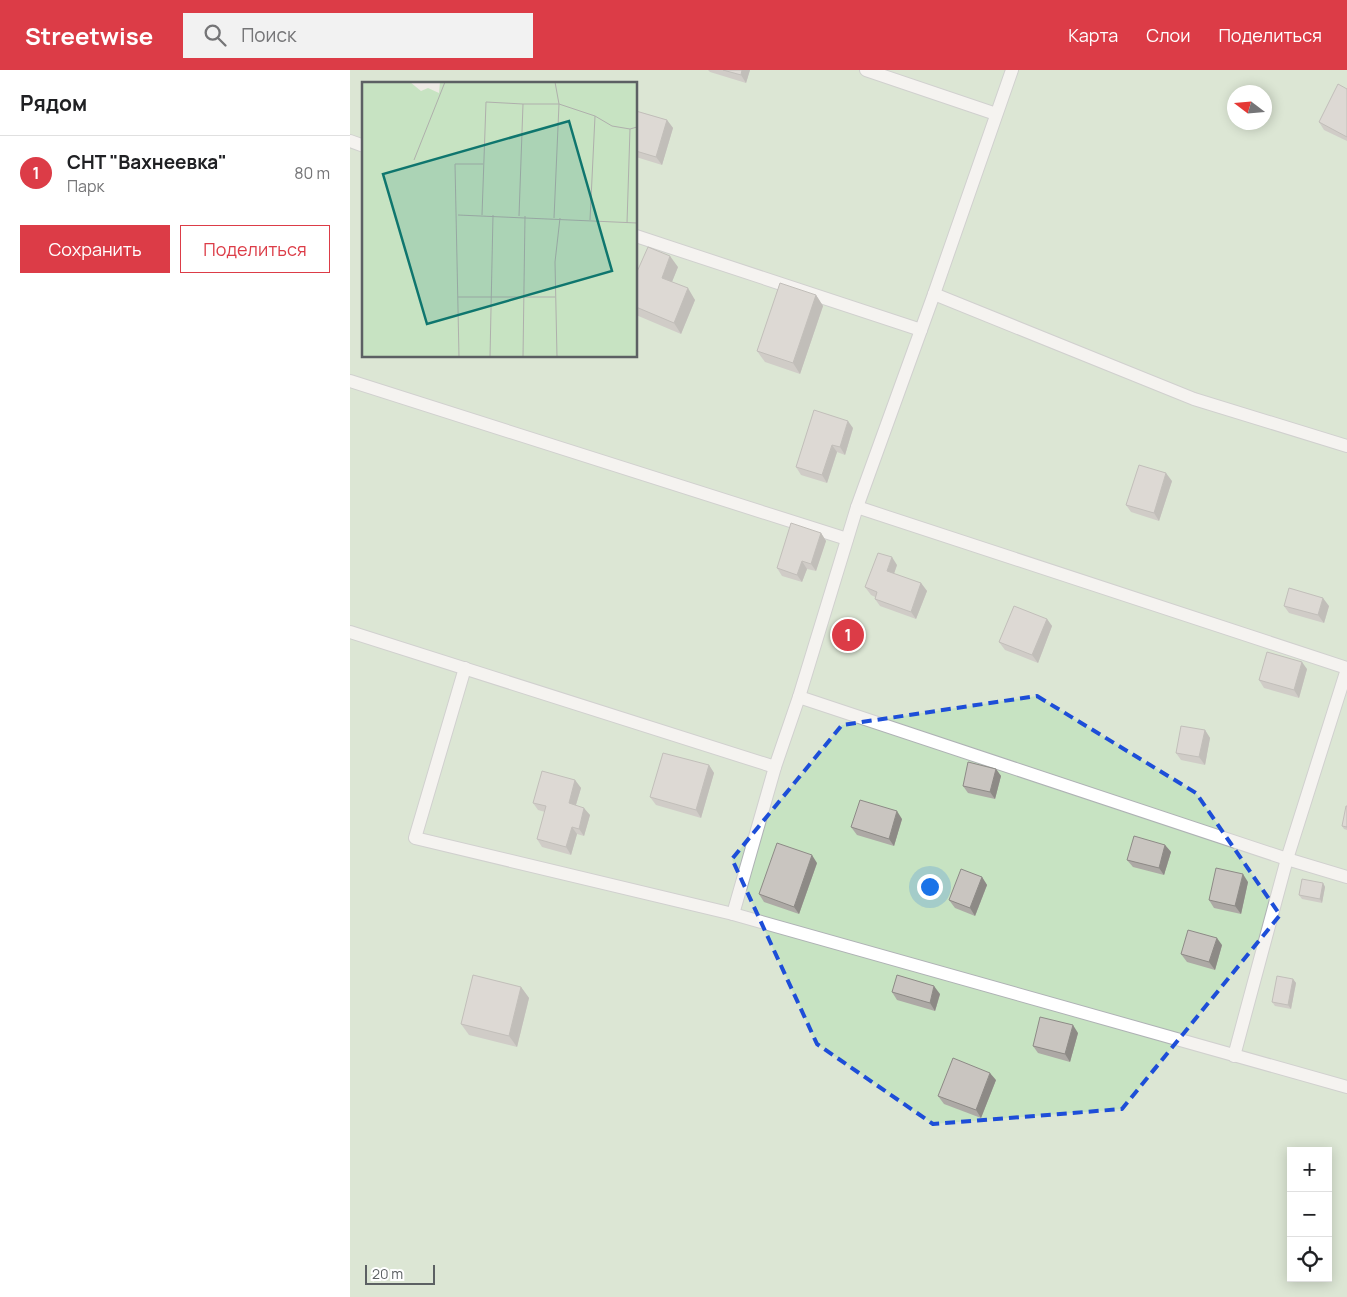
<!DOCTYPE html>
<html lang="ru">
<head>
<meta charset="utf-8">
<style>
  :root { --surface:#fff; --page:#f2f2f2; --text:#202124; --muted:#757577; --line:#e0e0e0; --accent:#dc3c47 }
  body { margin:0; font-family:Manrope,sans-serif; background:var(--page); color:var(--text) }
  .controls { position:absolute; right:15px; bottom:15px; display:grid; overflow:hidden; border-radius:0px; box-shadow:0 2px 12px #0003 }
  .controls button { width:45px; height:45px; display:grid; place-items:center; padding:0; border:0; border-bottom:1px solid var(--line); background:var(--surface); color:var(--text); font:25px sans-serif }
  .compass { position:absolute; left:877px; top:15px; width:45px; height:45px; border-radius:50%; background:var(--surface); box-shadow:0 2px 12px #0003; rotate:286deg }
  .scale { position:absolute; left:15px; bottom:12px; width:70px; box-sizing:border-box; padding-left:5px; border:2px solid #5c6063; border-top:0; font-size:14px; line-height:18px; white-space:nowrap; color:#5c6063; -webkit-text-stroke:4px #fff; paint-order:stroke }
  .you { position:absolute; left:579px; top:816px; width:18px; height:18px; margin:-12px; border:4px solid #fff; border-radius:50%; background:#1a73e8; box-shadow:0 0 0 8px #1a73e833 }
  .badge { display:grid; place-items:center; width:32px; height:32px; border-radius:50%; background:var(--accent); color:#fff; font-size:16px; font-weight:700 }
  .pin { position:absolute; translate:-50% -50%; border:2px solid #fff; box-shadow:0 1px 5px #0006 }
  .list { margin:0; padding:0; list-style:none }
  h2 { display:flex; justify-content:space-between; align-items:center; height:65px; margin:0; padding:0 20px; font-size:21px }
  h2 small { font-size:16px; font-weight:400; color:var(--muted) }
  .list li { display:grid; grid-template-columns:32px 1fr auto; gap:15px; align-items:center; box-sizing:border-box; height:75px; padding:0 20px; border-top:1px solid var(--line) }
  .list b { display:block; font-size:19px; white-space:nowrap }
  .list p { margin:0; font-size:16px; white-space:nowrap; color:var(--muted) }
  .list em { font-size:16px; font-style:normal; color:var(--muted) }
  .actions { display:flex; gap:10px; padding:15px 20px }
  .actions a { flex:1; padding:11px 0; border:1px solid var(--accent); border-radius:0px; text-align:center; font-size:18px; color:var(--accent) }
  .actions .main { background:var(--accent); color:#fff }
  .icon { flex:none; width:28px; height:28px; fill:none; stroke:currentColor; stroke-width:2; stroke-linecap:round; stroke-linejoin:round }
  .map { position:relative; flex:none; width:997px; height:1227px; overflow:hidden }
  header { display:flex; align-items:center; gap:30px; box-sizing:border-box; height:70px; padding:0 25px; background:var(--accent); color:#fff }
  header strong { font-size:24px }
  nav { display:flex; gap:28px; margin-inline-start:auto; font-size:18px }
  .search { width:350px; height:45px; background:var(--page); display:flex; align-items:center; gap:12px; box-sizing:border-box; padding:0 18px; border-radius:0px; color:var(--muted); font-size:19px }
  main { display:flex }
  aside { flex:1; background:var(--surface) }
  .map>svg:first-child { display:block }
  .green { fill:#c7e3c2; fill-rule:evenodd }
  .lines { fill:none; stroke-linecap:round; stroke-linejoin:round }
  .service-casing { stroke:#afb2b5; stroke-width:14 }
  .service { stroke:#fff; stroke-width:12 }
  .wall { fill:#ada9a5 }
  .shaded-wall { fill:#8d8a86 }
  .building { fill:#c9c5c0; stroke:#8d8a86 }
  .marked { fill:none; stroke:#1d4ed8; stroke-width:4; stroke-dasharray:10 6; stroke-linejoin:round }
  .inset-road { fill:none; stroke:#afafac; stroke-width:1 }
  .view { fill:#0f766e; fill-opacity:0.15; stroke:#0f766e; stroke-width:2.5 }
  .inset-edge { fill:none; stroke:#5c6063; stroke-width:2.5 }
</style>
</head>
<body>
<header>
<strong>Streetwise</strong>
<div class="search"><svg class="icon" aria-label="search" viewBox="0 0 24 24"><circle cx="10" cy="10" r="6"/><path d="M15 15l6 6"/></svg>Поиск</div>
<nav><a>Карта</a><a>Слои</a><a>Поделиться</a></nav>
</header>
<main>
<aside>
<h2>Рядом<small></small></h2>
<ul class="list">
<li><span class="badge">1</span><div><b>СНТ &quot;Вахнеевка&quot;</b><p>Парк</p></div><em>80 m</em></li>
</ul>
<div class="actions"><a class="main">Сохранить</a><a>Поделиться</a></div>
</aside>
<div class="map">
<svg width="997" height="1227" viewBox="0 0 997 1227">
  <rect width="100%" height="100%" fill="#edeae4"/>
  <path class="green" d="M0 0H997V1227H0ZM14 14H286V286H14ZM884 22H914V52H884ZM941 1081H978V1208H941Z"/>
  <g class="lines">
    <defs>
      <g id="service">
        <polyline points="516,0 646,44"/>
        <polyline points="0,71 14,76"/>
        <polyline points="286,166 571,260"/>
        <polyline points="584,224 844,329 997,376"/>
        <polyline points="0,311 497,469"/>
        <polyline points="507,437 997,598"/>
        <polyline points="0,562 425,697"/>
        <polyline points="115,598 65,768 383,844 997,1017"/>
        <polyline points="449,627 937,789 997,807"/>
        <polyline points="383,844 425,697 449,627 507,437 584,224 662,0"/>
        <polyline points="884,986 937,789 997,599"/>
      </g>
    </defs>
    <use href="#service" class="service-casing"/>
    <use href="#service" class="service"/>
  </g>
  <g class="wall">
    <polygon points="358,0 400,0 396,13 360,2"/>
    <polygon points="997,19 997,71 974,60 969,52"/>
    <polygon points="286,41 317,50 323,58 312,95 286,87"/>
    <polygon points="328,197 322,212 345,230 331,264 286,245 286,204"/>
    <polygon points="466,225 473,236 450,304 415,292 407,281"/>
    <polygon points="503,358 495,385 487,382 477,413 451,405 446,397"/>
    <polygon points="822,411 809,451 781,442 776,435"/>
    <polygon points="471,463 476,471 466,501 457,499 452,512 432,506 427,498"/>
    <polygon points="547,495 544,504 571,513 577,521 566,549 530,536 525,529 525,527 521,525 515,517"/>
    <polygon points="934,536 979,536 974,553 939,543"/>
    <polygon points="697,549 702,556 688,593 655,580 649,572"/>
    <polygon points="957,599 949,628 914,618 909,610"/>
    <polygon points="855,660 860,668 855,695 831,690 826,683"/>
    <polygon points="359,695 364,703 351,748 306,735 300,727"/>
    <polygon points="646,699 651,706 645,729 618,723 613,716"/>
    <polygon points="225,710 231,718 226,735 240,745 234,766 227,764 221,785 192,777 187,769 195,742 188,740 183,733"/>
    <polygon points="997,736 997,760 994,759 992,756"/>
    <polygon points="552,749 544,776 507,765 501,757"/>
    <polygon points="815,775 821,782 814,805 783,797 777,790"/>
    <polygon points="467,793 449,844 414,832 409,824"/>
    <polygon points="632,807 637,815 625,846 605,838 599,830"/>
    <polygon points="898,812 891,844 864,838 859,830"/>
    <polygon points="973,813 975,817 972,833 952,829 949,825"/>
    <polygon points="872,875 865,900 837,892 831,884"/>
    <polygon points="943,909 946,913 941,939 925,936 922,932"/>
    <polygon points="171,917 179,928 167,977 119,965 111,954"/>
    <polygon points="542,922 590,924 585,941 547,930"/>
    <polygon points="728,963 720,992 688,983 683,976"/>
    <polygon points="646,1010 631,1048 594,1034 588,1026"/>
  </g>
  <g class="shaded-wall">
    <polygon points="392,0 400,0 396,13 391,5"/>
    <polygon points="317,50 323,58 312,95 306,87"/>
    <polygon points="320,186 328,197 319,219 312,208"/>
    <polygon points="338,218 345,230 331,264 324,253"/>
    <polygon points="466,225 473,236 450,304 443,293"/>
    <polygon points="498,351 503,358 495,385 490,377"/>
    <polygon points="482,375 487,382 477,413 472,405"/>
    <polygon points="816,403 822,411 809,451 804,443"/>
    <polygon points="471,463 476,471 466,501 461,494"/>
    <polygon points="542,487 547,495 542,509 537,501"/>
    <polygon points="452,491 457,499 452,512 447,505"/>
    <polygon points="571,513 577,521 566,549 561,542"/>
    <polygon points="973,528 979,536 974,553 968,545"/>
    <polygon points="697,549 702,556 688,593 682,585"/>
    <polygon points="952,592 957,599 949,628 944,620"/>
    <polygon points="855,660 860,668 855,695 849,687"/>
    <polygon points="359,695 364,703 351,748 346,740"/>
    <polygon points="646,699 651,706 645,729 640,722"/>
    <polygon points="225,710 231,718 224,741 219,733"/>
    <polygon points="234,738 240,745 234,766 229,759"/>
    <polygon points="547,741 552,749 544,776 539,769"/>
    <polygon points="222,757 227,764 221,785 216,777"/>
    <polygon points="815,775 821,782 814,805 809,798"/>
    <polygon points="462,785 467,793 449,844 444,837"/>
    <polygon points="893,804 898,812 891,844 885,836"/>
    <polygon points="632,807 637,815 625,846 620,838"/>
    <polygon points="973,813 975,817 972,833 970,829"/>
    <polygon points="867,868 872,875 865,900 859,892"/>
    <polygon points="943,909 946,913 941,939 938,935"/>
    <polygon points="584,916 590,924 585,941 580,933"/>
    <polygon points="171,917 179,928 167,977 159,966"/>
    <polygon points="723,955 728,963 720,992 715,984"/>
    <polygon points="640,1003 646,1010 631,1048 626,1040"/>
  </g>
  <g class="building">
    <polygon points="373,0 392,0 391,5"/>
    <polygon points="988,14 997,19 997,67 969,52"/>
    <polygon points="286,41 317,50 306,87 286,81"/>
    <polygon points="298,177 320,186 312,208 338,218 324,253 286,237 286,204"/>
    <polygon points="430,213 466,225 443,293 407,281"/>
    <polygon points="464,340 498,351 490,377 482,375 472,405 446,397"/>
    <polygon points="789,395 816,403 804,443 776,435"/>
    <polygon points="441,453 471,463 461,494 452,491 447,505 427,498"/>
    <polygon points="528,483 542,487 537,501 571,513 561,542 525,529 527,522 515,517"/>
    <polygon points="939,518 973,528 968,545 934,536"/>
    <polygon points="664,536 697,549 682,585 649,572"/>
    <polygon points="917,582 952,592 944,620 909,610"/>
    <polygon points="831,656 855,660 849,687 826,683"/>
    <polygon points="313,683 359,695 346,740 300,727"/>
    <polygon points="618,692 646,699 640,722 613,716"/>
    <polygon points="192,701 225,710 219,733 234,738 229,759 222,757 216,777 187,769 196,736 183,733"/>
    <polygon points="510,730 547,741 539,769 501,757"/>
    <polygon points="996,736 997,736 997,757 992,756"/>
    <polygon points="784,766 815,775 809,798 777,790"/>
    <polygon points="427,773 462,785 444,837 409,824"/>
    <polygon points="866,798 893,804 885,836 859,830"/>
    <polygon points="611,799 632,807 620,838 599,830"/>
    <polygon points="952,809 973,813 970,829 949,825"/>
    <polygon points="838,860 867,868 859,892 831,884"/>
    <polygon points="123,905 171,917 159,966 111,954"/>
    <polygon points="547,905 584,916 580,933 542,922"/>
    <polygon points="927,906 943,909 938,935 922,932"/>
    <polygon points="690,947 723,955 715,984 683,976"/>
    <polygon points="603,988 640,1003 626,1040 588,1026"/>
  </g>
  <path d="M0 0H997V1227H0ZM687 626 846 723 930 845 772 1039 583 1054 467 974 382 789 492 655Z" fill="#edeae4" fill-opacity=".55" fill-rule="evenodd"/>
  <path class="marked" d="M687 626 846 723 930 845 772 1039 583 1054 467 974 382 789 492 655Z"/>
  <g transform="translate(12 12)">
    <rect width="275" height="275" fill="#edeae4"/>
    <path d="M0 0H48L59 9 66 6 77 11 78 0H275V275H0Z" fill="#c7e3c2"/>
    <path class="inset-road" d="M52 78 83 0M96 133 275 141M120 133 124 20 161 22M157 134 161 22H197L193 0M192 136 197 22 233 34M228 138 233 34 250 44 268 47M265 141 268 47 275 45M96 215H193M97 275 93 82H121M128 275 131 133M161 275 163 134M195 275 193 180 198 136"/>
    <path class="view" d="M207 39 250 189 65 242 21 92Z"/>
    <rect width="275" height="275" class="inset-edge"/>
  </g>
</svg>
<div class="controls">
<button>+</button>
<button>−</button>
<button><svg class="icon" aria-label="locate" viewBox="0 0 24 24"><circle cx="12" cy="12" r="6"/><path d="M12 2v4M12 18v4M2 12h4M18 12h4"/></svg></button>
</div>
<svg class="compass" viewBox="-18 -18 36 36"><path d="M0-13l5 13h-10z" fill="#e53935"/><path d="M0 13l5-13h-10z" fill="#757577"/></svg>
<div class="scale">20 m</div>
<div class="you"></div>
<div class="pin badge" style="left:498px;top:565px">1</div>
</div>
</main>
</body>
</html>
